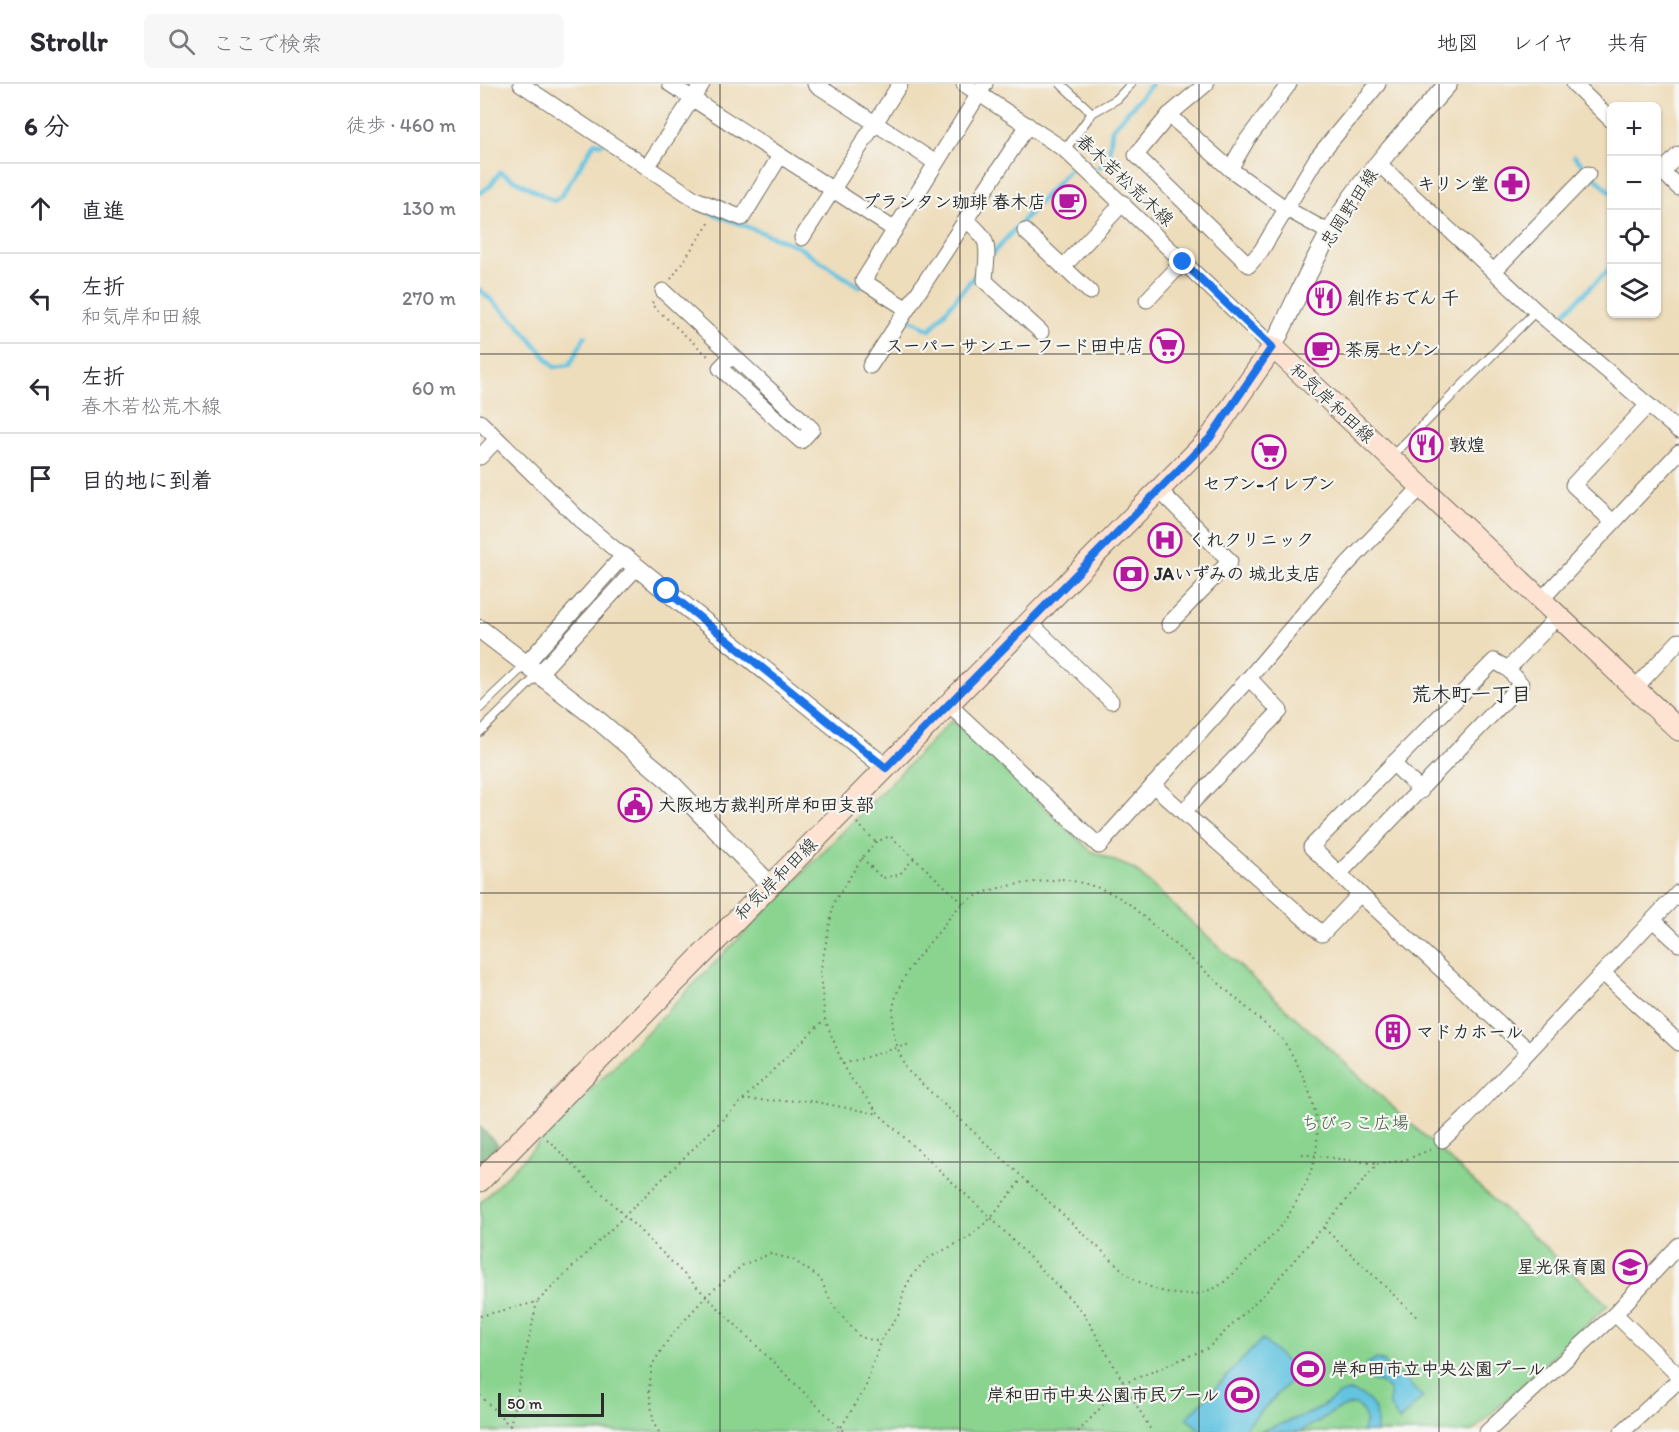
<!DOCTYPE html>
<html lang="ja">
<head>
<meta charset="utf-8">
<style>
  :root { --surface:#fff; --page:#f7f7f7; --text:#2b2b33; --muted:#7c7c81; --line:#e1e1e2 }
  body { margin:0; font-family:Itim,"Klee One",sans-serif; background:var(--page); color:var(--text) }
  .controls { position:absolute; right:18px; top:18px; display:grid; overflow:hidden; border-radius:9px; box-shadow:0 2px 4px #0004 }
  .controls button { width:54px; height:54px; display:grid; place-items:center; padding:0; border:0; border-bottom:2px solid var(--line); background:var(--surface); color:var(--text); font:30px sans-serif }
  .scale { position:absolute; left:18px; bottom:15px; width:106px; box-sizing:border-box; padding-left:6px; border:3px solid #2b2b2b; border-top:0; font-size:16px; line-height:21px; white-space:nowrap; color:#2b2b2b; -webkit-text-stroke:4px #f6f6f2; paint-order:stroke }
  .stop { position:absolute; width:18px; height:18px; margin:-14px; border:4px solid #1a73e8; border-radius:50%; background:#fff }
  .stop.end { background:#1a73e8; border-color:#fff; box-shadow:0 2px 6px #0008 }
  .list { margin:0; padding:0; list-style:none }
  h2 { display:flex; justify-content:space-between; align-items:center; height:78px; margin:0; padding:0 24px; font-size:26px }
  h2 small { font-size:20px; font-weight:400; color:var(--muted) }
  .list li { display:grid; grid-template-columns:39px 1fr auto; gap:18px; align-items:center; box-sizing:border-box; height:90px; padding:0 24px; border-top:2px solid var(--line) }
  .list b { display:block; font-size:22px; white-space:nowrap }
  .list p { margin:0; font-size:20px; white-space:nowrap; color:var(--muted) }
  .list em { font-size:20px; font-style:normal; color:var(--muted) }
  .icon { flex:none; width:33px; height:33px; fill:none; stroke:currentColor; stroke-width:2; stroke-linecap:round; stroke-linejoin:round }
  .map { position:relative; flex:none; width:1199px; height:1348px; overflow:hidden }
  header { display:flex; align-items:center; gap:36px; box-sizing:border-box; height:84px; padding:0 30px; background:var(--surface); border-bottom:2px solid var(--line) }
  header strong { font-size:28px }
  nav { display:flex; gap:33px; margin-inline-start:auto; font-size:21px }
  .search { width:420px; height:54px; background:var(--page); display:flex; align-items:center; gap:15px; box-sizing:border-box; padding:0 21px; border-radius:9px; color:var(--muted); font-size:22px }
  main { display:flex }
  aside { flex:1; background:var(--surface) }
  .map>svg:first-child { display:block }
  .green { fill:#8ad490; stroke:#5a805e; stroke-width:1.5 }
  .forest { fill:#6fb67a; stroke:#4d7052; stroke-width:1.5 }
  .water { fill:#63c4e1; stroke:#477886; stroke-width:1.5 }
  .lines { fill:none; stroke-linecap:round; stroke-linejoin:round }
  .stream { stroke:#63c4e1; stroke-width:4.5 }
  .service-casing { stroke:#6f695d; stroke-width:10 }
  .minor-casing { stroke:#6f695d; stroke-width:17 }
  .tertiary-casing { stroke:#6f695d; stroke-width:20 }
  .secondary-casing { stroke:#6f695d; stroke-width:23 }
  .path { stroke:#6f695d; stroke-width:2; stroke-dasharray:1.5 4.5; stroke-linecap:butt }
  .service { stroke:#fff; stroke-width:8 }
  .minor { stroke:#fff; stroke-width:15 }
  .tertiary { stroke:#fff; stroke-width:18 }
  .secondary { stroke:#fee3d2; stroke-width:21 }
  .route { stroke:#1a73e8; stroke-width:8 }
  .grid { fill:none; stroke:#2b2b2b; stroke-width:1.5; stroke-opacity:0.55 }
  .labels { text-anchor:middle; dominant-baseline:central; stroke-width:4.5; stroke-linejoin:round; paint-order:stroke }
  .street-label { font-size:18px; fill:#2b2b2b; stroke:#f6f6f2 }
  .poi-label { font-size:18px; font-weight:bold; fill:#2b2b2b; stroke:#f6f6f2; text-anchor:start }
  .park-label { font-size:18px; fill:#485e49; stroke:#f6f6f2 }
  .neighbourhood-label { font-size:20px; font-weight:bold; fill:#2b2b2b; stroke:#f6f6f2 }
</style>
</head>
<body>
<header>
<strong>Strollr</strong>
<div class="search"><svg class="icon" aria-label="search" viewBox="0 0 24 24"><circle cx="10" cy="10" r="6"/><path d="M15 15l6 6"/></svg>ここで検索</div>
<nav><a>地図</a><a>レイヤ</a><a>共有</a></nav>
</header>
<main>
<aside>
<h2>6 分<small>徒歩 · 460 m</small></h2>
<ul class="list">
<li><svg class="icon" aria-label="ahead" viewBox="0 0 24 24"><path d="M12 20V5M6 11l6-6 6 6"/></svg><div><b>直進</b></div><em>130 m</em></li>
<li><svg class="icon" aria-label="left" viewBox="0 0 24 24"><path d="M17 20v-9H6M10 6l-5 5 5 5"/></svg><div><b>左折</b><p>和気岸和田線</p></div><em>270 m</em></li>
<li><svg class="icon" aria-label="left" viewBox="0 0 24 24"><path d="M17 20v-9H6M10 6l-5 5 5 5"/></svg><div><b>左折</b><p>春木若松荒木線</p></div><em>60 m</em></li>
<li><svg class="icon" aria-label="arrive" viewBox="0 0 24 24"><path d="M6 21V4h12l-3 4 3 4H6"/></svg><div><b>目的地に到着</b></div></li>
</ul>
</aside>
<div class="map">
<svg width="1199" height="1348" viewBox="0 0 1199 1348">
  <rect width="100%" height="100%" fill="#f6f6f2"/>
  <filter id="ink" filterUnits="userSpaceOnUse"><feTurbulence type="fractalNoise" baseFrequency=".0167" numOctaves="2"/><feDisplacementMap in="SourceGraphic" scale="12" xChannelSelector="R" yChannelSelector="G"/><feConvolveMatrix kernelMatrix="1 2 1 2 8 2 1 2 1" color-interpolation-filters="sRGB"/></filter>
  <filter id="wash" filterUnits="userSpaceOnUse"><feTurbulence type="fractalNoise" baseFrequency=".008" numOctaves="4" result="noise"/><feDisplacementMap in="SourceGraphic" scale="24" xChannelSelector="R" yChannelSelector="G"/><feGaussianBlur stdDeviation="1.35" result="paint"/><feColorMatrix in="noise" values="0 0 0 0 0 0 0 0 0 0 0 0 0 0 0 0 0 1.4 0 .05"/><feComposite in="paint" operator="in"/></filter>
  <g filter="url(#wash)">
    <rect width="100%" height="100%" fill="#edb"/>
    <polygon class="green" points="472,636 611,767 654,785 1128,1221 994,1346 990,1348 0,1348 0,1119"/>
    <polygon class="forest" points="0,1043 18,1061 0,1079"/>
    <g class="water">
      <polygon points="782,1255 818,1289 761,1348 722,1348 707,1334"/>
      <polygon points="896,1275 905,1278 907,1292 913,1297 919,1290 943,1313 919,1337 910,1322 910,1307 900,1298 891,1296 885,1288 888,1279"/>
      <path d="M871 1308C891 1312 901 1327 896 1348H882C888 1337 886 1329 877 1321 854 1320 839 1342 817 1348 806 1348 791 1348 779 1348L833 1328 862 1309Z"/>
    </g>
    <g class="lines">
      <g class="stream">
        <polyline points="1094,72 1132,110"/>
        <polyline points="618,84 629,73 632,45 672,0"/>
        <polyline points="0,109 10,102 20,88 74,117 81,112 115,58 122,60"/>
        <polyline points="221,125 317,162 380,203"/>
        <polyline points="512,170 589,86"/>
        <polyline points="0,206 38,240 74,283 90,281 105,252"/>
        <polyline points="428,234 450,246 501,184"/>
        <polyline points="1078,235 1132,182"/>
      </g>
    </g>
  </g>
  <g filter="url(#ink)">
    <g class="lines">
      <defs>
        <g id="service">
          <polyline points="581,0 612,29"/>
          <polyline points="585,66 612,29 637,15 651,0"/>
          <polyline points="911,373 1056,227"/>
          <polyline points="0,624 45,581"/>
          <polyline points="0,648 58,591"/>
        </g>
        <g id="minor">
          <polyline points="41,0 215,115 262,134 300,72"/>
          <polyline points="190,0 415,146"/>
          <polyline points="335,0 456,79"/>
          <polyline points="484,0 585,66 793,263"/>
          <polyline points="726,0 689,31 656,71 769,181 781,167 836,75 898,0"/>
          <polyline points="1094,0 1132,37"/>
          <polyline points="689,31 750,85 805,124 850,149"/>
          <polyline points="898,79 1056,227 1199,347"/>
          <polyline points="1176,81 1199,104"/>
          <polyline points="167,83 222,0"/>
          <polyline points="750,85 767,56 809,0"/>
          <polyline points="1183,87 1199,70"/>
          <path d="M486 136C513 157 507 164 505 197L561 248"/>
          <polyline points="545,147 610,208"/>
          <polyline points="322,154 420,0"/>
          <polyline points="583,183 643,119"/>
          <polyline points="1014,187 1108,90"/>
          <polyline points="183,207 332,345 321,357 240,284 252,272"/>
          <polyline points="667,216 703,178"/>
          <polyline points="427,225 383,197 505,0"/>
          <polyline points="390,282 548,41"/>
          <polyline points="0,338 100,436 143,472 45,581"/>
          <polyline points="0,373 17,355"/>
          <polyline points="679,406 750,477 689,540"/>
          <polyline points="1133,438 1093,401 1168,321"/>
          <polyline points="1061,516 1199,368"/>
          <polyline points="549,538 631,617"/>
          <polyline points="1028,585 1078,532"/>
          <polyline points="58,591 157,483"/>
          <polyline points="1155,604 1199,557"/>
          <polyline points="468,620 619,762 769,594 854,494 942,402"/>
          <polyline points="913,679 941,707"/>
          <polyline points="673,701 703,728 800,627 769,594"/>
          <polyline points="703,728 842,850 880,810 1048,966"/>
          <polyline points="859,790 1041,600 1028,585 1014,577 831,763 880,810"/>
          <polyline points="1173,836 1199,860"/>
          <polyline points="1123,889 1199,959"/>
          <polyline points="962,1056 985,1035 1199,808"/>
          <polyline points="1135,1230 1199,1292"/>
          <polyline points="1007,1348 1135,1230 1199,1161"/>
          <polyline points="1142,1348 1199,1296"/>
        </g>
        <g id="tertiary">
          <path d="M793 263C817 214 839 162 870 116 899 75 934 38 968 0"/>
          <polyline points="143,472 406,684"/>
          <polyline points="0,545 112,631 185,693 290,801"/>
        </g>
        <polyline id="secondary" points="0,1097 730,354 793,263 1199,646"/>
      </defs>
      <use href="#service" class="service-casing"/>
      <use href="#minor" class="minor-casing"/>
      <use href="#tertiary" class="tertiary-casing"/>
      <use href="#secondary" class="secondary-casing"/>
      <g class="path">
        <polyline points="191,195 230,138"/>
        <polyline points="173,218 171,220 229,273"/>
        <polyline points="377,739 396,758"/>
        <polyline points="382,774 402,794 419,791 434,774"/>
        <path d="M582 795C607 799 627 805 648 819L803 956C825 990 844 1032 835 1073 830 1096 816 1120 803 1139 794 1151 748 1197 737 1203 731 1206 721 1209 715 1210 691 1213 669 1204 649 1192L427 986C397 926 417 896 457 850 465 840 474 826 484 819 512 800 550 799 582 795Z"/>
        <polyline points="483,819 410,752 396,758 382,774 354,818 340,889 345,935 366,988 399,1030 511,1134 603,1228 672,1348"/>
        <polyline points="363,980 430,960"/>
        <polyline points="263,1016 331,1017 399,1030"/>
        <polyline points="67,1055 364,1348"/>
        <polyline points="822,1070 898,1080"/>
        <polyline points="844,1144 939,1235"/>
        <polyline points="0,1232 57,1218 345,935"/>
        <polyline points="0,1311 30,1342 33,1348"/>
        <polyline points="30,1342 57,1218"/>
        <polyline points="179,1348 174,1340 169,1307 172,1281 190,1253 226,1212 263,1181 290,1170 312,1175 340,1194 352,1220 380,1253 400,1258"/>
        <polyline points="358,1348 385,1305 400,1258 419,1230 424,1206 433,1190 447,1175 489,1153 511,1134 542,1095"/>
        <polyline points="598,1348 643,1300 728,1264 791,1203 898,1080 925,1076 952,1065"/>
      </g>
      <use href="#service" class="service"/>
      <use href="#minor" class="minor"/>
      <use href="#tertiary" class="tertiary"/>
      <use href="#secondary" class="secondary"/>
    </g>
  </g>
  <g class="lines" filter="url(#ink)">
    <polyline class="route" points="187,507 406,684 730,354 792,263 703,178"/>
  </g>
  <path class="grid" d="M240 0V1348M480 0V1348M719 0V1348M959 0V1348M0 270H1199M0 539H1199M0 809H1199M0 1078H1199"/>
  <defs>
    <symbol id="pharmacy-ring" viewBox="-11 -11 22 22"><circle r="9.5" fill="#f6f6f2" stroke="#b5179e" stroke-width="1.5"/><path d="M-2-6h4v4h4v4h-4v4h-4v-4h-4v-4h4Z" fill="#b5179e"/></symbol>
    <symbol id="cafe-ring" viewBox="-11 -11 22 22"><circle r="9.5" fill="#f6f6f2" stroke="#b5179e" stroke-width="1.5"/><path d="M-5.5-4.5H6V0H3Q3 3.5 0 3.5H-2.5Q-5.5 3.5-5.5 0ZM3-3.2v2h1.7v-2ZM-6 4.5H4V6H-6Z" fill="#b5179e"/></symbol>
    <symbol id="restaurant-ring" viewBox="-11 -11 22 22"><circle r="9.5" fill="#f6f6f2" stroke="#b5179e" stroke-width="1.5"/><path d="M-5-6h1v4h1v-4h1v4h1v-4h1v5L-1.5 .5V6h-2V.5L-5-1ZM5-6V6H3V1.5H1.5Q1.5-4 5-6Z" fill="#b5179e"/></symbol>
    <symbol id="supermarket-ring" viewBox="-11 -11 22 22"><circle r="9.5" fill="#f6f6f2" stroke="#b5179e" stroke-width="1.5"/><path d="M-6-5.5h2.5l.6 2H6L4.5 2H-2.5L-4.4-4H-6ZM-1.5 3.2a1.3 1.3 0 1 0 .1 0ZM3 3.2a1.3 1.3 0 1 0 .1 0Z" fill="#b5179e"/></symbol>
    <symbol id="hospital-ring" viewBox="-11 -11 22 22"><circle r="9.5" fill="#f6f6f2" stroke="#b5179e" stroke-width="1.5"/><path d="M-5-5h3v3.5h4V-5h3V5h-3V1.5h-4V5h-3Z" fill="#b5179e"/></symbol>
    <symbol id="bank-ring" viewBox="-11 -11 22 22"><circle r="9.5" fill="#f6f6f2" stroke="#b5179e" stroke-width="1.5"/><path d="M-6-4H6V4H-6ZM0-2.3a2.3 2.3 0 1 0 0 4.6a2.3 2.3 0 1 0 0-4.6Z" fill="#b5179e"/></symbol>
    <symbol id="civic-ring" viewBox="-11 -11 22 22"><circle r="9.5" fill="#f6f6f2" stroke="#b5179e" stroke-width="1.5"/><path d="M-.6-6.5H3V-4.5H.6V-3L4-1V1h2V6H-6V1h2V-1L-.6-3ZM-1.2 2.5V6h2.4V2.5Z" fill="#b5179e"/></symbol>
    <symbol id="building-ring" viewBox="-11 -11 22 22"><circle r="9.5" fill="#f6f6f2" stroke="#b5179e" stroke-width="1.5"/><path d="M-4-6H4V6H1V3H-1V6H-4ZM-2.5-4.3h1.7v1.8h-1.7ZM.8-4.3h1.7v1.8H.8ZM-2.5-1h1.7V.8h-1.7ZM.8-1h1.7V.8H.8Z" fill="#b5179e"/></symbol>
    <symbol id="school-ring" viewBox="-11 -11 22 22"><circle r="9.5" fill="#f6f6f2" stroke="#b5179e" stroke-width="1.5"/><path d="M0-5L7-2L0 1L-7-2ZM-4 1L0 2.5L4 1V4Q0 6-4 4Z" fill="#b5179e"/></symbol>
    <symbol id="stadium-ring" viewBox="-11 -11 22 22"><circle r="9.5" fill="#f6f6f2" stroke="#b5179e" stroke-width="1.5"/><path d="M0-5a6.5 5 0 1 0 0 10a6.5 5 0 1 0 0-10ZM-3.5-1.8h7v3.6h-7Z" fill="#b5179e"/></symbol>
  </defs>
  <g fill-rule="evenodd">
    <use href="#pharmacy-ring" x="1013" y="81" width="38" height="38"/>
    <use href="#cafe-ring" x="570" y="99" width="38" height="38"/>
    <use href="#restaurant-ring" x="825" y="195" width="38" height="38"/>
    <use href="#supermarket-ring" x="668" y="243" width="38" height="38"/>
    <use href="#cafe-ring" x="823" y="247" width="38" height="38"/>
    <use href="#restaurant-ring" x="927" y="342" width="38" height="38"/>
    <use href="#supermarket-ring" x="770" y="349" width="38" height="38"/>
    <use href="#hospital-ring" x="666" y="437" width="38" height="38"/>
    <use href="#bank-ring" x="632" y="471" width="38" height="38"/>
    <use href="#civic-ring" x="136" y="702" width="38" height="38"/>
    <use href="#building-ring" x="894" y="929" width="38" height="38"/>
    <use href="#school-ring" x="1131" y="1164" width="38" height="38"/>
    <use href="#stadium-ring" x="809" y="1266" width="38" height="38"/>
    <use href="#stadium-ring" x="743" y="1292" width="38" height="38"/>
  </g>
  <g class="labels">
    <g class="street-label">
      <text transform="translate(645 96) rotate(43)">春木若松荒木線</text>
      <text transform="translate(869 124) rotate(-57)">忠岡野田線</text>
      <text transform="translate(852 319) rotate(43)">和気岸和田線</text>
      <text transform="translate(296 795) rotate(-45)">和気岸和田線</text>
    </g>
    <g class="poi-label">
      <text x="1009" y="100" text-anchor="end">キリン堂</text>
      <text x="566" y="118" text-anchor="end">プランタン珈琲 春木店</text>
      <text x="867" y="214">創作おでん 千</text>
      <text x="664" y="262" text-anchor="end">スーパー サンエー フード田中店</text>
      <text x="865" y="266">茶房 セゾン</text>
      <text x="969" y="361">敦煌</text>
      <text x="789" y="400" text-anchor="middle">セブン-イレブン</text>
      <text x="708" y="456">くれクリニック</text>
      <text x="674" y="490">JAいずみの 城北支店</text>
      <text x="178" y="721">大阪地方裁判所岸和田支部</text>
      <text x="936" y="948">マドカホール</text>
      <text x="1127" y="1183" text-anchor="end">星光保育園</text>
      <text x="851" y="1285">岸和田市立中央公園プール</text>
      <text x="739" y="1311" text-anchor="end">岸和田市中央公園市民プール</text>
    </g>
    <g class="park-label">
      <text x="875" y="1039">ちびっこ広場</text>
    </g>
    <g class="neighbourhood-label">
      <text x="991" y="610">荒木町一丁目</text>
    </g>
  </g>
</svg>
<div class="controls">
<button>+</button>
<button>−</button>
<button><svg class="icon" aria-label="locate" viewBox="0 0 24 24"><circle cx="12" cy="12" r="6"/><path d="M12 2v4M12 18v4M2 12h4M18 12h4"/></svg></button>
<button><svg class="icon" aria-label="layers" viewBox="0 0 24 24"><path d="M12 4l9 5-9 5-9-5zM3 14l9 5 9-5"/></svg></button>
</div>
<div class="scale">50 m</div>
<div class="stop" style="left:187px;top:507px"></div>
<div class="stop end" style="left:703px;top:178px"></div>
</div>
</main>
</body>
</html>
